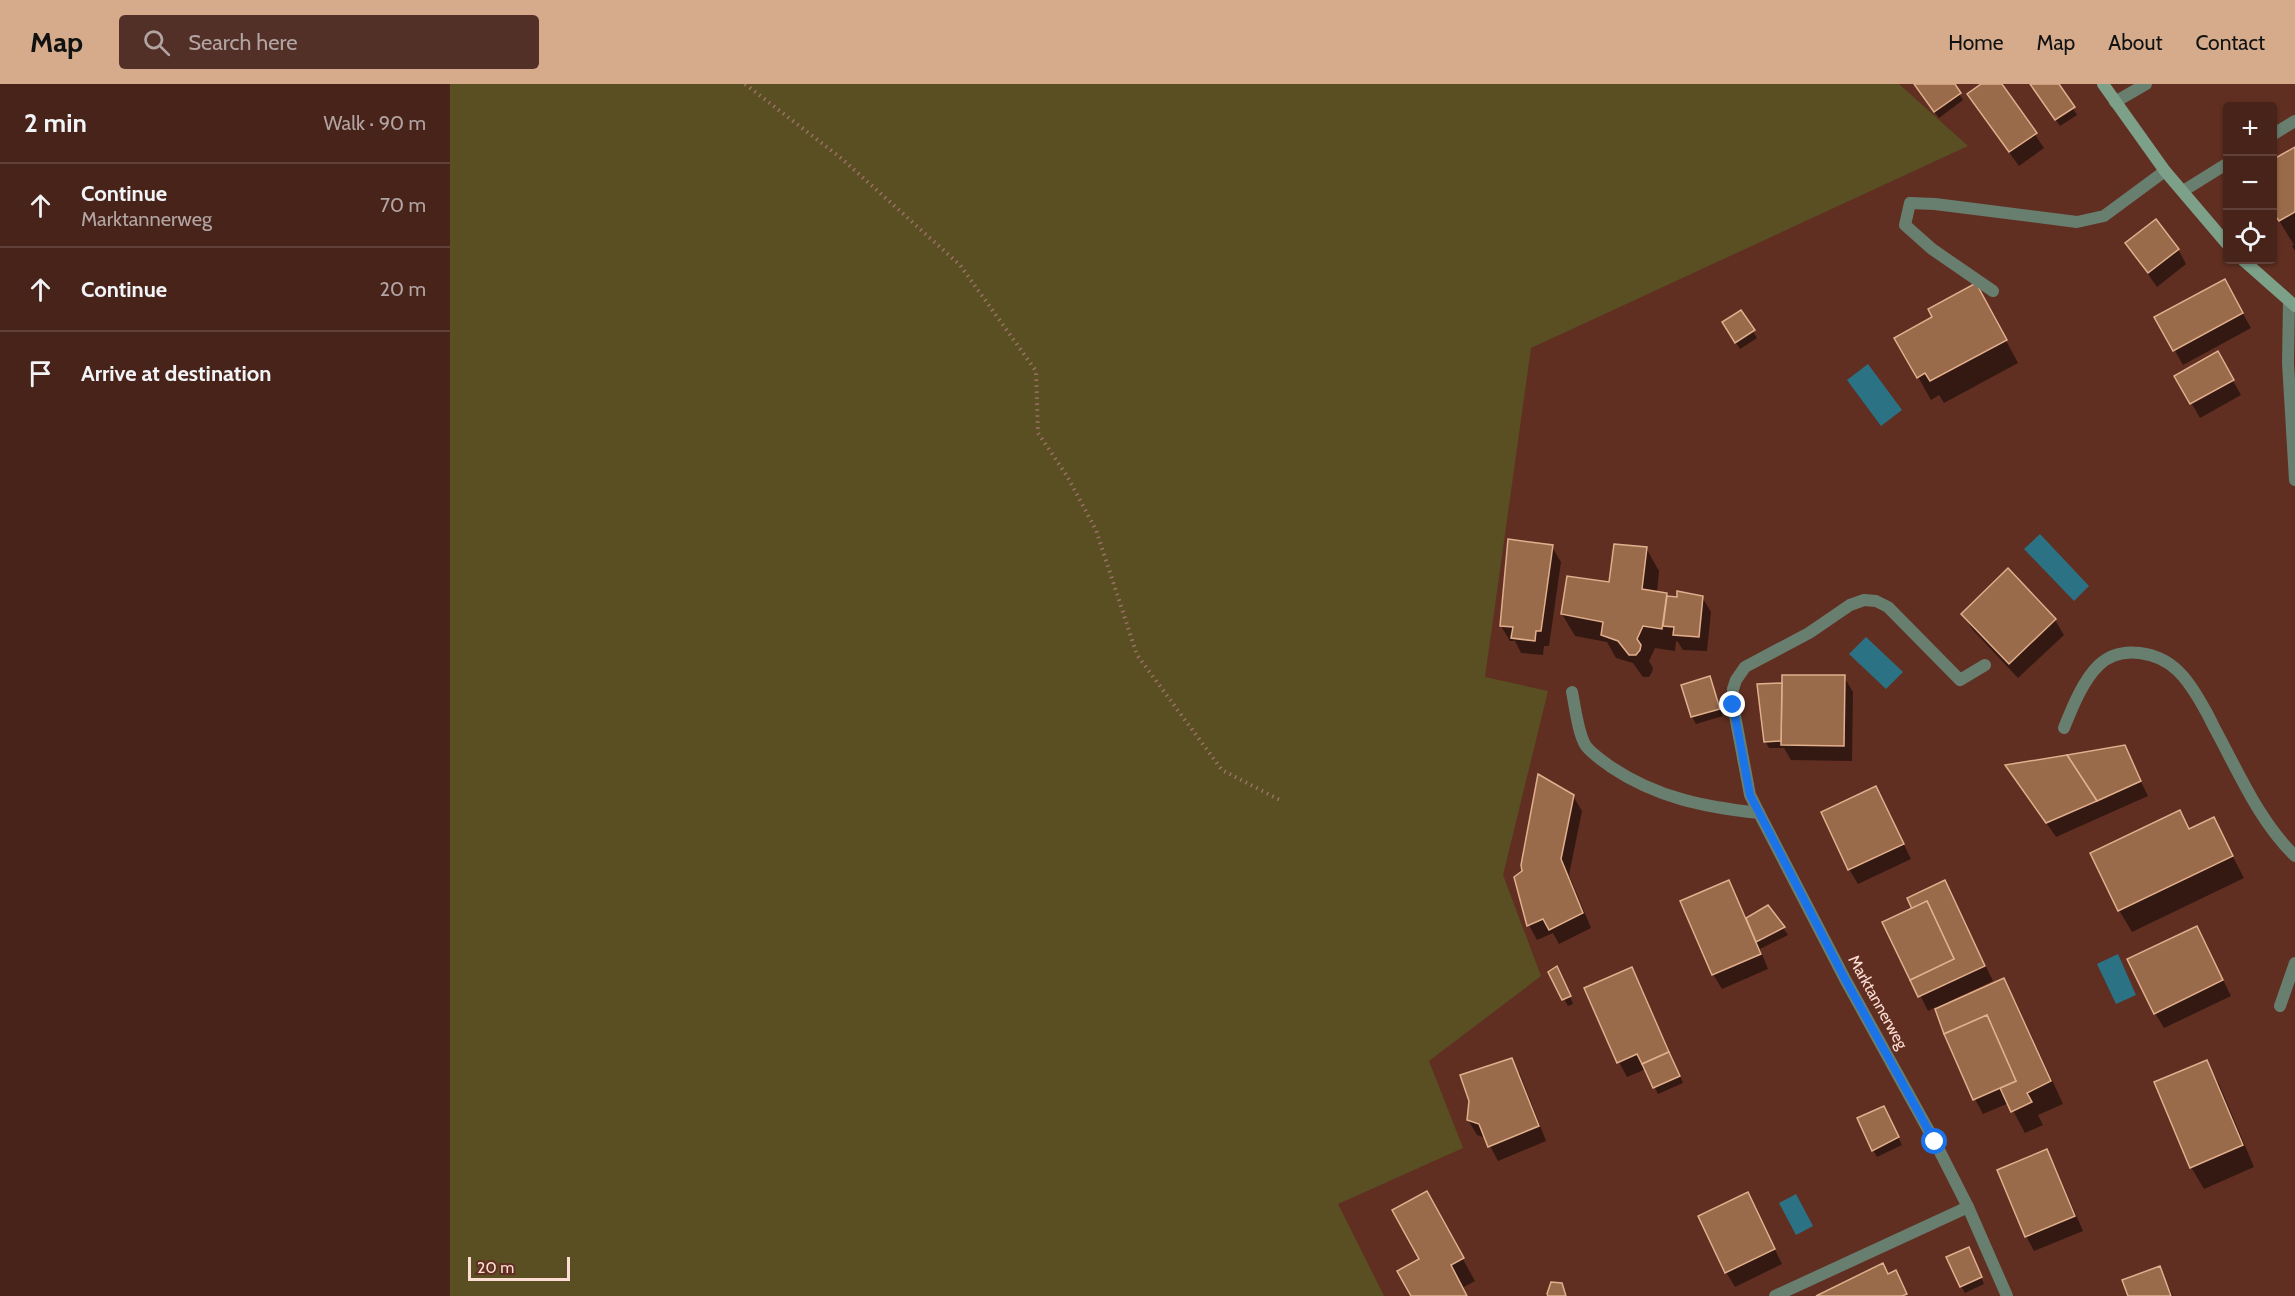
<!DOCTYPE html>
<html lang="en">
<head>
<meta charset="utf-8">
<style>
  :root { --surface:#48231a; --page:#522f27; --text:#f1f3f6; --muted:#b1a4a2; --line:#604039; --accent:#d6ab8b }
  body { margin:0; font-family:Cabin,sans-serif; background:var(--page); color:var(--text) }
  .controls { position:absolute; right:18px; top:18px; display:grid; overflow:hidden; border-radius:6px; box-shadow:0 2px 4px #0004 }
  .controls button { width:54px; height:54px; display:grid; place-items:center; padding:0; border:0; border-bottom:2px solid var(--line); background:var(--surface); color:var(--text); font:30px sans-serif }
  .scale { position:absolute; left:18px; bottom:15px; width:102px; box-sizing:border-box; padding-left:6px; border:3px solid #fdddd4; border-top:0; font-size:16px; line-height:21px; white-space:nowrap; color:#fdddd4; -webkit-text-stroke:4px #602f22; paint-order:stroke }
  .stop { position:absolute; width:18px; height:18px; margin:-14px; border:4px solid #1a73e8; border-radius:50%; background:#fff }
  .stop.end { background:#1a73e8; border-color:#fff; box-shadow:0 2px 6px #0008 }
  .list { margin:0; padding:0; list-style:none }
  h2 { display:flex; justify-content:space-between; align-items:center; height:78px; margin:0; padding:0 24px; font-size:26px }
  h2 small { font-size:20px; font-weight:400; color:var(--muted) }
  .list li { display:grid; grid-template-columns:39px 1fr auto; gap:18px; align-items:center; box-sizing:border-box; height:84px; padding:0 24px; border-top:2px solid var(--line) }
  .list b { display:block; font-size:22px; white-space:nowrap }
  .list p { margin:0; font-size:20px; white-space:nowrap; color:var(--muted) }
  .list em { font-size:20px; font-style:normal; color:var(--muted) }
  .icon { flex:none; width:33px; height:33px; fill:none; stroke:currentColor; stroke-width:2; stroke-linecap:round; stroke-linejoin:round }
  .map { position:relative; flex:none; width:1845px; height:1212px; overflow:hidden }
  header { display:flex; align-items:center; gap:36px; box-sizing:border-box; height:84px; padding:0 30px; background:var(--accent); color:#111 }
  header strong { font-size:28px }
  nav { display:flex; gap:33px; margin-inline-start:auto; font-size:21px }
  .search { width:420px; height:54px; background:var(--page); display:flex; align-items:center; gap:15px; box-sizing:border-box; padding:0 21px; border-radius:6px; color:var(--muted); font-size:22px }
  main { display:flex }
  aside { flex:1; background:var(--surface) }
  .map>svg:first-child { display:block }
  .green { fill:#594f22 }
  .water { fill:#2b7384 }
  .shadow { fill:#0007 }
  .building { fill:#996b4a; stroke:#e1af8d; stroke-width:1.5 }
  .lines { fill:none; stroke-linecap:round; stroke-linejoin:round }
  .path { stroke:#9b7165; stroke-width:4; stroke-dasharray:1.5 4.5; stroke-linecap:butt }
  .lane { stroke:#687e6f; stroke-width:12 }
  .street { stroke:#687e6f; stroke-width:12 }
  .secondary { stroke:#7da089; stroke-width:12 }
  .route { stroke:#1a73e8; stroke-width:8 }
  .labels { text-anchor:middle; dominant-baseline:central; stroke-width:4.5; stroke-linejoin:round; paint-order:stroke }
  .street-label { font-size:16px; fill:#fdddd4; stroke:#602f22 }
</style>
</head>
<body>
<header>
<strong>Map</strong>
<div class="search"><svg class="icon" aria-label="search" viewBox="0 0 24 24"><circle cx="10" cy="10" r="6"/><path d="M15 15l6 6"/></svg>Search here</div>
<nav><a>Home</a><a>Map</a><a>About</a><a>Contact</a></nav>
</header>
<main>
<aside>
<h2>2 min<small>Walk · 90 m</small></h2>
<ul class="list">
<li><svg class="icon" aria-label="ahead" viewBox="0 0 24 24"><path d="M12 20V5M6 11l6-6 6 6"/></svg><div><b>Continue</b><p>Marktannerweg</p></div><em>70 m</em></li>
<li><svg class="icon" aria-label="ahead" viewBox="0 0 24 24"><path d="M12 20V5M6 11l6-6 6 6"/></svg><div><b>Continue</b></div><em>20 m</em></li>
<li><svg class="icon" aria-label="arrive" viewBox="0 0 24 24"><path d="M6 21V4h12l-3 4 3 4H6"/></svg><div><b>Arrive at destination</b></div></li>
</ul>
</aside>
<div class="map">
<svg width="1845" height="1212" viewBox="0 0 1845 1212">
  <rect width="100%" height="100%" fill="#602f22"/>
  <polygon class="green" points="0,0 1449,0 1518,62 1081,264 1035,593 1098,607 1053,791 1091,892 979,977 1013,1064 888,1120 934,1212 0,1212"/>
  <g class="water">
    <polygon points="1418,280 1452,326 1431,342 1397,296"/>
    <polygon points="1590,450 1639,502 1624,517 1574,465"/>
    <polygon points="1416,553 1453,588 1436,605 1399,570"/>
    <polygon points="1668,870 1686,911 1666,920 1647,880"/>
    <polygon points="1346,1110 1363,1142 1346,1151 1329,1119"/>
  </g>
  <g class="shadow">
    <polygon points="1465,0 1503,0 1513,16 1489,34"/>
    <polygon points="1530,0 1555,0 1552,2 1594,64 1569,82 1528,25"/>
    <polygon points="1582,0 1607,0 1627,31 1610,42"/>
    <polygon points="1845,65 1845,167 1842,162 1844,161 1822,125"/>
    <polygon points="1677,160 1728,165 1736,180 1707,203"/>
    <polygon points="1774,197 1801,244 1733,281 1706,233"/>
    <polygon points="1538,223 1568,279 1494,319 1489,311 1481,316 1446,254"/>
    <polygon points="1291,228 1307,254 1290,265 1278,246"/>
    <polygon points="1767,269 1791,311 1750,334 1726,292"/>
    <polygon points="1102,463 1111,478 1099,562 1094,562 1093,571 1071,569 1065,557 1060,557 1051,542"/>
    <polygon points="1196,464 1209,487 1207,509 1216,511 1218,513 1252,513 1261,528 1257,567 1233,566 1228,558 1226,557 1225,567 1205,564 1199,577 1203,584 1202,588 1199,593 1193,593 1183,579 1166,574 1157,558 1125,552 1112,530 1161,499"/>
    <polygon points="1558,487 1605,536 1614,551 1568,594 1522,545 1513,530"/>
    <polygon points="1394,593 1403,608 1402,677 1341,676 1334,664 1319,664 1315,657 1333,601"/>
    <polygon points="1259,594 1273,632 1246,640 1242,633"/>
    <polygon points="1674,663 1698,712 1606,753 1557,682"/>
    <polygon points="1426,704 1461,775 1408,800 1399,785"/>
    <polygon points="1123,712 1132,727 1119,791 1141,844 1109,860 1103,849 1087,856 1079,841 1074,788"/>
    <polygon points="1730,728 1740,746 1763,735 1794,794 1682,848 1669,826"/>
    <polygon points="1278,798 1297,835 1318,823 1338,851 1310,865 1318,885 1272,905 1263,890"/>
    <polygon points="1495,798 1543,897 1498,918 1499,921 1553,896 1566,918 1613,1020 1588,1031 1593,1041 1575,1049 1559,1019 1533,1030 1525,1015 1486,923 1478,927 1434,839 1464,826"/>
    <polygon points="1755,859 1781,912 1714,944 1705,929"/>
    <polygon points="1181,885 1190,899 1233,999 1208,1010 1196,985 1177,993 1169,978"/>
    <polygon points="1100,889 1111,890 1123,920 1118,922"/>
    <polygon points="1061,975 1070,990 1096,1057 1048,1077 1036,1054 1027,1051 1018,1036"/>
    <polygon points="1756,978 1769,1000 1804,1083 1754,1105 1741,1083"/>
    <polygon points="1437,1031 1452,1061 1427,1073 1423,1066"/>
    <polygon points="1597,1067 1605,1082 1633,1147 1584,1167 1576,1152"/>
    <polygon points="1298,1110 1332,1180 1285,1203 1276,1188"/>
    <polygon points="989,1132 1025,1197 1012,1204 1017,1212 962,1212 971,1175"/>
    <polygon points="1522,1172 1534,1200 1515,1209 1511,1202"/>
    <polygon points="1709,1184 1723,1212 1679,1212"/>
  </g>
  <g class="building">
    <polygon points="1464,0 1505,0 1511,9 1484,28"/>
    <polygon points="1531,0 1552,0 1587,49 1559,68 1517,10"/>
    <polygon points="1580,0 1609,0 1625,23 1605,36"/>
    <polygon points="1845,63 1845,128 1829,137 1822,127 1822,76"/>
    <polygon points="1706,135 1729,165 1698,189 1675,159"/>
    <polygon points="1775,195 1793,229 1723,267 1704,233"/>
    <polygon points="1526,199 1557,256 1480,297 1475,289 1467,294 1444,254 1482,233 1478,225"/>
    <polygon points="1291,226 1305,246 1285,259 1272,238"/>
    <polygon points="1768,267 1784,296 1740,320 1724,292"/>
    <polygon points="1058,455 1103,461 1091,547 1086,547 1085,557 1061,554 1063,543 1050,542"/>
    <polygon points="1164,460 1197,463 1192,505 1217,509 1212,545 1193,542 1187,555 1191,561 1190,566 1186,571 1179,571 1168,557 1151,551 1153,538 1111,530 1117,492 1159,498"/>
    <polygon points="1558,484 1606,535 1559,580 1511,530"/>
    <polygon points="1227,507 1253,512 1249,553 1223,551 1224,543 1213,542 1217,512 1227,513"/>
    <polygon points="1332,591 1395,591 1394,662 1331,661"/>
    <polygon points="1260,592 1270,625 1241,633 1231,601"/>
    <polygon points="1332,599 1331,657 1314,658 1307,600"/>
    <polygon points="1675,661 1691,697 1647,717 1617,671"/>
    <polygon points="1617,671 1647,717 1596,739 1555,681"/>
    <polygon points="1088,690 1124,711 1111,775 1133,829 1099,846 1093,835 1077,842 1064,793 1072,787 1071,781"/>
    <polygon points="1426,702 1454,760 1398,786 1371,728"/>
    <polygon points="1730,726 1739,745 1764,733 1783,772 1668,827 1640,769"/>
    <polygon points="1279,796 1311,870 1262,891 1230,817"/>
    <polygon points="1495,796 1535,882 1468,913 1460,896 1504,875 1477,817 1462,825 1457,814"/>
    <polygon points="1477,817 1504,875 1460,896 1432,838"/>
    <polygon points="1318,821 1335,843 1306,858 1296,834"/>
    <polygon points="1747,842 1773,896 1704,930 1677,875"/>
    <polygon points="1107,882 1121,912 1112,916 1098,888"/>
    <polygon points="1182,883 1219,968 1192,980 1187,970 1167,979 1134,904"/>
    <polygon points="1554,894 1601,997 1577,1009 1582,1018 1561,1028 1550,1004 1566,997 1537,931 1494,950 1485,925"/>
    <polygon points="1537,931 1566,997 1523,1016 1494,950"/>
    <polygon points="1219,968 1230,992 1203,1004 1192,980"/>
    <polygon points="1062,974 1089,1042 1038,1063 1029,1040 1017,1036 1019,1017 1010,991"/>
    <polygon points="1757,976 1793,1061 1740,1084 1704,998"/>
    <polygon points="1434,1022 1449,1053 1422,1067 1407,1034"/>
    <polygon points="1597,1065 1625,1132 1575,1153 1547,1086"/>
    <polygon points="977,1107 1014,1174 1001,1181 1017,1212 961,1212 947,1187 969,1175 942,1126"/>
    <polygon points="1298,1108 1325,1165 1275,1189 1248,1132"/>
    <polygon points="1519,1163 1532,1193 1510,1203 1496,1173"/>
    <polygon points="1433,1179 1438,1190 1446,1186 1457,1210 1452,1212 1366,1212"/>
    <polygon points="1710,1182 1721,1212 1678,1212 1672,1196"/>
    <polygon points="1101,1198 1112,1199 1116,1212 1098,1212 1097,1210"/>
  </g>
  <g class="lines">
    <polyline class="path" points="295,0 391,74 510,181 586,287 588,349 617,392 646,446 687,571 772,686 832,717"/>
    <g class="lane">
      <polyline points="1665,18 1696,0"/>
      <polyline points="1822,51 1845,37"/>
      <polyline points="1733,107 1778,79"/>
      <polyline points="1543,207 1482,165 1455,141 1460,119 1485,120 1627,138 1654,132 1715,87"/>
      <polyline points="1839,218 1838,279 1845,396"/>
      <path d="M1122 608C1125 622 1128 650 1136 662 1142 670 1153 677 1161 683 1207 714 1255 723 1309 729"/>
      <path d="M1614 644C1622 624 1633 596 1649 581 1671 560 1709 568 1728 587 1741 599 1757 628 1765 645 1789 689 1809 737 1845 772"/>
      <polyline points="1309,729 1300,711 1283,621 1283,605 1286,596 1295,583 1359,549 1400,521 1414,516 1426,517 1438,523 1510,596 1535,581"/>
      <polyline points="1830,922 1845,879"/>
    </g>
    <g class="street">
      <polyline points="1309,729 1395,895 1485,1058 1518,1123 1557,1212"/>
      <polyline points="1325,1212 1518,1123"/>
    </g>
    <g class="secondary">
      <polyline points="1653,0 1715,87 1778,161"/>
      <polyline points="1793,176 1845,222"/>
    </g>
  </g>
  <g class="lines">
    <polyline class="route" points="1283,621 1300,711 1395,895 1485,1058"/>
  </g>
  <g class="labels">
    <g class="street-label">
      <text transform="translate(1428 918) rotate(61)">Marktannerweg</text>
    </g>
  </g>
</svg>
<div class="controls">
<button>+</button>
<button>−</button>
<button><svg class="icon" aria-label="locate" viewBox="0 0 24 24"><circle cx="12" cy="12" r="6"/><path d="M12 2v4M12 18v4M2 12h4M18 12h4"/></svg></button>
</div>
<div class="scale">20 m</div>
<div class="stop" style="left:1485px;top:1058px"></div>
<div class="stop end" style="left:1283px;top:621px"></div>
</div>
</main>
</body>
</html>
